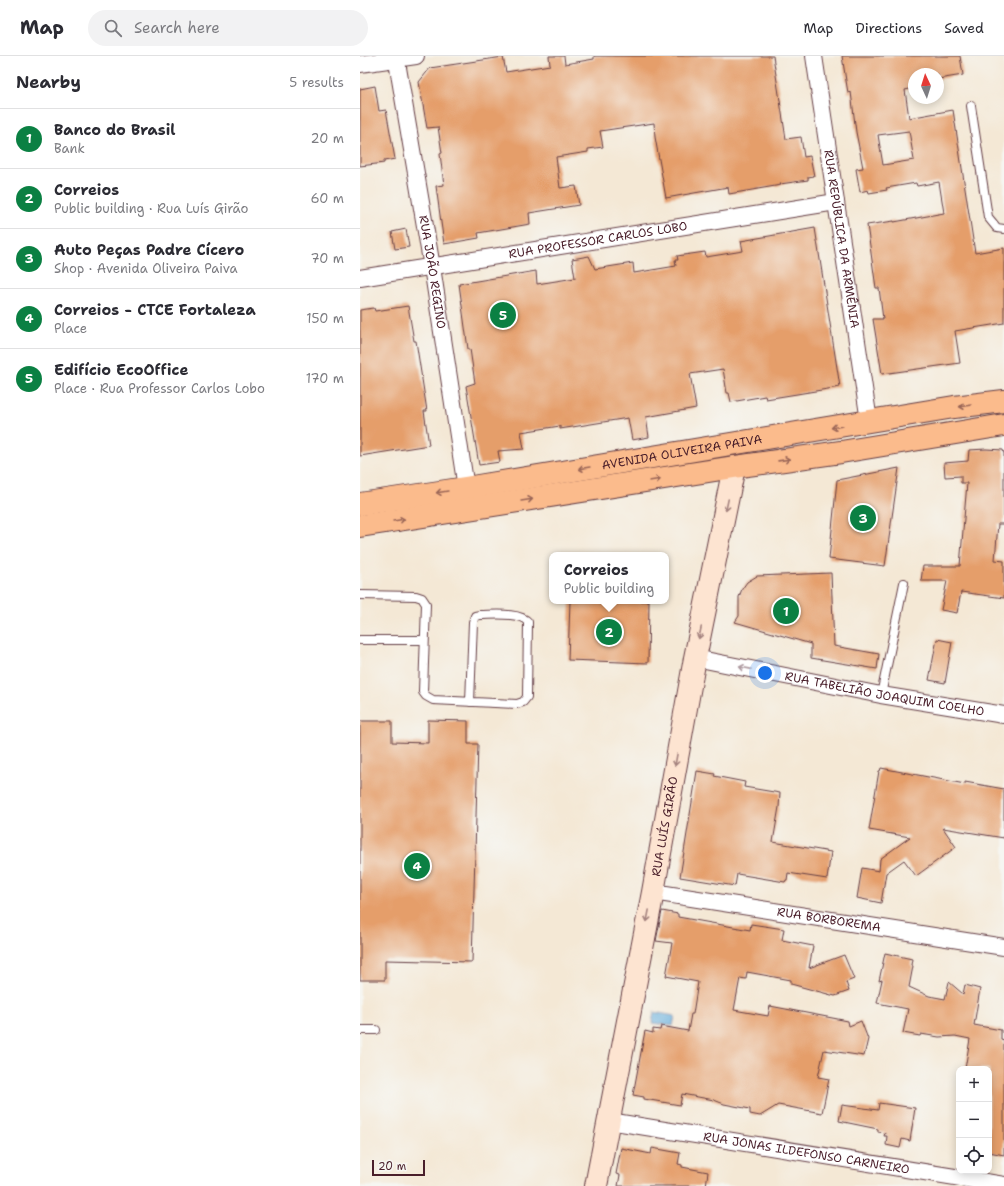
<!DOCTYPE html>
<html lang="en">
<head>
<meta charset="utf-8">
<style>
  :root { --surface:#fff; --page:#f2f2f3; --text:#2b2b33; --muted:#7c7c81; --line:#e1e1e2; --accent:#0b8043 }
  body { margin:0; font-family:"Shantell Sans",sans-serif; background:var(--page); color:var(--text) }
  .controls { position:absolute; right:12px; bottom:12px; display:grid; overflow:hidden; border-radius:8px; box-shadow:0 2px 10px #0003 }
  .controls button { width:36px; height:36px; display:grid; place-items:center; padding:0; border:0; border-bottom:1px solid var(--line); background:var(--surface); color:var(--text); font:20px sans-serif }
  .compass { position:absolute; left:548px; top:12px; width:36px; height:36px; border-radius:50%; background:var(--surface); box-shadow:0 2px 10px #0003; rotate:356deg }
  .scale { position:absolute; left:12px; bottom:10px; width:53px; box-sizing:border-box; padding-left:4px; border:2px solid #4a1f2b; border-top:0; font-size:11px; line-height:14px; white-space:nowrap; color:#4a1f2b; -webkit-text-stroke:3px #f6f6f2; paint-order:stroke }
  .you { position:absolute; left:405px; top:617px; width:14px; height:14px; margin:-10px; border:3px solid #fff; border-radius:50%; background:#1a73e8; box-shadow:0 0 0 6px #1a73e833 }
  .badge { display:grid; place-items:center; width:26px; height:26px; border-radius:50%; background:var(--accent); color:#fff; font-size:13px; font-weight:700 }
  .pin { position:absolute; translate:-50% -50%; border:2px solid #fff; box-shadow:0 1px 4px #0006 }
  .popup { position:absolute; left:189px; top:496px; width:120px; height:52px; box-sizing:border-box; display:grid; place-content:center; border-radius:8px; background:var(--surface); filter:drop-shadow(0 1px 3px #0005); font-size:13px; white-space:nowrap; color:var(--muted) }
  .popup b { font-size:15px; color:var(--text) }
  .popup::after { content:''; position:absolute; left:50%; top:100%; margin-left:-8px; border:8px solid transparent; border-top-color:var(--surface) }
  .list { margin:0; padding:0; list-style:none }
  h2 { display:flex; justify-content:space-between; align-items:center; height:52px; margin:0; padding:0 16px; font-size:17px }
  h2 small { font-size:13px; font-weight:400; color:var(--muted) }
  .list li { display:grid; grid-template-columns:26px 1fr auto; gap:12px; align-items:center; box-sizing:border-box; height:60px; padding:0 16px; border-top:1px solid var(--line) }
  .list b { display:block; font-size:15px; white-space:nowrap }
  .list p { margin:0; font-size:13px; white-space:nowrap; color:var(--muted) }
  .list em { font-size:13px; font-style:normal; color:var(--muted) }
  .icon { flex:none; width:22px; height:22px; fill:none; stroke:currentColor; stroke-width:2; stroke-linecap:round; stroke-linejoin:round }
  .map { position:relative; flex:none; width:644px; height:1130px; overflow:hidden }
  header { display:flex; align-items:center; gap:24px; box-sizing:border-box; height:56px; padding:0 20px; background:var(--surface); border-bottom:1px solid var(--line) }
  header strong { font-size:19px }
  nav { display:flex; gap:22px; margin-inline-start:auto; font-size:14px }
  .search { width:280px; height:36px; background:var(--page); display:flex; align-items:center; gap:10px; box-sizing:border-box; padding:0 14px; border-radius:22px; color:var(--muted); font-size:15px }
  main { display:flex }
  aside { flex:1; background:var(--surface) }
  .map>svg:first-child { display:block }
  .water { fill:#65addc; stroke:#586684 }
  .building { fill:#e59e6b; fill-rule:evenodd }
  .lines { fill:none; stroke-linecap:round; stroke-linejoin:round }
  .lane-casing { stroke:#643d44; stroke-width:10 }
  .street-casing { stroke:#643d44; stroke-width:18 }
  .secondary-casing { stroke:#643d44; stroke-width:24 }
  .primary-casing { stroke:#643d44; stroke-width:24 }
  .lane { stroke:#fff; stroke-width:8 }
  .street { stroke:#fff; stroke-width:16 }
  .secondary { stroke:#fde4d1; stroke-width:22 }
  .primary { stroke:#fbbb8c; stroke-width:22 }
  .oneway { stroke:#9a6557 }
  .oneway2 { stroke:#a4827e }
  .oneway3 { stroke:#ae9aa0 }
  .labels { text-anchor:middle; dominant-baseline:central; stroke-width:4; stroke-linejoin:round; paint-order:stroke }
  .street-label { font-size:12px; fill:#4a1f2b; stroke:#f6f6f2 }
</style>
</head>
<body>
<header>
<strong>Map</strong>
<div class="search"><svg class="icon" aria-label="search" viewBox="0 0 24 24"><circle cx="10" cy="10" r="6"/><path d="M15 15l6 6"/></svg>Search here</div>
<nav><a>Map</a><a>Directions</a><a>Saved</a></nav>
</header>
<main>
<aside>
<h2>Nearby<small>5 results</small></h2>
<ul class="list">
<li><span class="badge">1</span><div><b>Banco do Brasil</b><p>Bank</p></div><em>20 m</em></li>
<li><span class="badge">2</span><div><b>Correios</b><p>Public building · Rua Luís Girão</p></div><em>60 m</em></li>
<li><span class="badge">3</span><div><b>Auto Peças Padre Cícero</b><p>Shop · Avenida Oliveira Paiva</p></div><em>70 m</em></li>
<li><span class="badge">4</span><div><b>Correios - CTCE Fortaleza</b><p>Place</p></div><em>150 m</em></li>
<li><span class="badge">5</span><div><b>Edifício EcoOffice</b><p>Place · Rua Professor Carlos Lobo</p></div><em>170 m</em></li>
</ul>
</aside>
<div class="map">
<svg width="644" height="1130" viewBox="0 0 644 1130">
  <rect width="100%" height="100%" fill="#f6f6f2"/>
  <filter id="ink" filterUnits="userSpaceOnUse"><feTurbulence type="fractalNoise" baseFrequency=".025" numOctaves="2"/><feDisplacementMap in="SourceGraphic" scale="8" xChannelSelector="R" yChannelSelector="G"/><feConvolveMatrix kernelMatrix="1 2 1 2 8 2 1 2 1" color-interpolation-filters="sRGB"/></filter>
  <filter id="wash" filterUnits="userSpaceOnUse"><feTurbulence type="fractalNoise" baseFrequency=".012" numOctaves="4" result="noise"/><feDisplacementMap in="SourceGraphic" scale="16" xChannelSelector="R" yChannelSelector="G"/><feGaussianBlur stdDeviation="0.9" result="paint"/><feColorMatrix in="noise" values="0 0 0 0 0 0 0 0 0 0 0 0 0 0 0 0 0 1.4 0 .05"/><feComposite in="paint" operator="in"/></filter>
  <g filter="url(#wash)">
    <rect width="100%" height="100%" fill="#f4e8d5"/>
    <polygon class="water" points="294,956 315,960 313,970 292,967"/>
    <g id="blocks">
      <g class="building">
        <polygon points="189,0 204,0 205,8 234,3 234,0 413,0 426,83 441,81 444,101 450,100 454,120 448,121 448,124 420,128 421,129 369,138 368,131 306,142 295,81 294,67 240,75 243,91 228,93 228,96 196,101 200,132 216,130 219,149 169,157 170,168 118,177 119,182 84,188 76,130 84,129 80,98 82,97 78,71 67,72 59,26 70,12 143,1 146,16 190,9"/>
        <path d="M482 0H600L603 19 578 23V18H554V32L545 34 549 62 593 54 615 197 644 192V267L595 275 600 307 522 318 513 263H523L519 232H516L507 169 534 165V166L584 157 579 126 557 130 556 127 526 132 527 134 509 137 508 134 500 136 496 113 503 112 496 76 491 36 488 37ZM549 75 554 104 523 109 518 79Z"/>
        <polygon points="15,30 19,55 26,54 35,103 24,105 24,107 0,110 0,33"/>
        <polygon points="455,172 480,331 406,343 405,340 371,346 369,337 367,337 363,313 330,318 336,352 286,361 289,381 272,384 268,362 200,373 200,370 161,376 164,393 138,395 140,406 119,409 106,330 115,327 110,293 108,293 99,228 176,215 177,228 215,222 212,203 229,200 235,213 273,207 274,217 316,210 315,204 318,204 317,200 345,196 346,201 383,195 381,185"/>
        <polygon points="46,173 49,191 35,193 32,176"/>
        <polygon points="48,250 54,285 56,285 67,355 64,355 69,389 0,400 0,254 14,252 15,255"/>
        <polygon points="626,393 643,394 644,398 644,468 638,468 635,504 644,505 644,542 601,536 597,557 581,554 587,525 561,525 563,510 600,510 607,427 601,427 601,420 585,421 584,407 608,405 609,394"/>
        <polygon points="539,412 525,510 469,503 477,424"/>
        <polygon points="471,517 474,590 519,598 517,613 451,602 451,588 375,566 379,560 379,541 382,533 387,526 397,520"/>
        <polygon points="210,545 289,545 288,607 208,604"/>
        <polygon points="577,583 592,586 585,627 569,624"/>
        <polygon points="68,664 108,665 108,688 118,688 112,906 25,904 25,924 0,924 0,665 32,665 32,686 68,687"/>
        <polygon points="521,712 605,728 605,726 644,733 644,782 583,772 596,791 556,820 544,804 526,817 521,847 497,842 502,812 519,815 520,803 550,781 509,774 519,715 520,715"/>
        <polygon points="337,715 355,718 354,720 385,726 384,731 420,737 419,751 413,786 471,796 467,823 428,817 427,824 426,824 425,826 377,818 375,830 320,821"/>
        <polygon points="302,855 318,858 318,861 390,874 391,868 424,873 422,884 453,890 449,912 484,899 494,923 486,926 489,935 475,940 431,928 431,924 387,916 386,923 380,922 374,954 408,960 410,950 488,965 489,970 501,965 508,983 504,1000 464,994 458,1021 469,1023 462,1057 418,1049 400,1060 390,1058 390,1053 364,1048 354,1044 322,1038 320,1049 284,1043 284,1041 273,1039 285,975 293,977 293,973 300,974 301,970 328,975 331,958 333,958 338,926 306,920 312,887 296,885"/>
        <polygon points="525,897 552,903 551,909 553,910 549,931 569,940 585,943 589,926 603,938 605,929 620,933 614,969 641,974 641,984 644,985 644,1099 629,1096 629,1013 605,1013 610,983 595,980 579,981 561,978 560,980 543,977 548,953 517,947 522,924 519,925"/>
        <polygon points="519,1047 555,1052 550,1085 542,1083 540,1092 526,1089 527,1080 524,1080 525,1077 518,1076 518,1073 479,1065 482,1049 518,1054"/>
        <polygon points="261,1092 291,1098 292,1092 320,1097 318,1108 322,1109 322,1111 348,1116 346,1130 258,1130 260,1119 256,1118"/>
      </g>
    </g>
  </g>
  <g filter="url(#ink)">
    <use href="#blocks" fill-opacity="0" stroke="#643d44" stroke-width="1"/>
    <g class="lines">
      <defs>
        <g id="lane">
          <polyline points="611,50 628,161 637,172 644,173"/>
          <path d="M0 539 56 540 62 542 66 548 63 636 66 640 73 644 157 648 163 646 167 641 168 566C160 556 133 559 120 559L115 560 113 566 110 646"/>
          <polyline points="0,584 64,584"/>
          <polyline points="521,639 544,527"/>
          <polyline points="0,974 16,974"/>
        </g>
        <g id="street">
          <path id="s1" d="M36 0 72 211 106 432"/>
          <path id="s2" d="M454 0 509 365"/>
          <polyline points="0,8 56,0"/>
          <path id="s3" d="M0 222 476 146"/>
          <path id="s4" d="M335 602 521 639 644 659"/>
          <path id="s5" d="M293 836 644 891"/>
          <path id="s6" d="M249 1065 644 1129"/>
        </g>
        <g id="secondary">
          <path id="s7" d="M236 1130 293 836 335 602 374 411"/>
        </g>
        <g id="primary">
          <path id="s8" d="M0 448 106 432 594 351 644 345"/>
          <polyline points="0,470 374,411 481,396 644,369"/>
        </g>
      </defs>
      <use href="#lane" class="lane-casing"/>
      <use href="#street" class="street-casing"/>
      <use href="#secondary" class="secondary-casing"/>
      <use href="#primary" class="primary-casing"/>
      <use href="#lane" class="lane"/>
      <use href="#street" class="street"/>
      <use href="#secondary" class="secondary"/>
      <use href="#primary" class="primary"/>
    </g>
    <defs><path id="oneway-shaft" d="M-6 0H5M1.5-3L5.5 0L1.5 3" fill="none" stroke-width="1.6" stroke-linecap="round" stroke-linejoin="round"/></defs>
    <g class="oneway">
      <use href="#oneway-shaft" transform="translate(605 350) rotate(172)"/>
      <use href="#oneway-shaft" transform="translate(477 371) rotate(171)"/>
      <use href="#oneway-shaft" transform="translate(424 404) rotate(-8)"/>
      <use href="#oneway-shaft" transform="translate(224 412) rotate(171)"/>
      <use href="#oneway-shaft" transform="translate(295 424) rotate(-9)"/>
      <use href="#oneway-shaft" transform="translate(82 436) rotate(171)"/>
      <use href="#oneway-shaft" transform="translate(167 444) rotate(-9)"/>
      <use href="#oneway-shaft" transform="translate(39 464) rotate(-9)"/>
    </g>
    <g class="oneway2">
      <use href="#oneway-shaft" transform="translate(367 449) rotate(102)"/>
      <use href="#oneway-shaft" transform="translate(340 577) rotate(102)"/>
      <use href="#oneway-shaft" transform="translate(316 704) rotate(100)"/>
      <use href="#oneway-shaft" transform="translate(288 860) rotate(101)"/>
    </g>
    <use class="oneway3" href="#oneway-shaft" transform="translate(385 612) rotate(-169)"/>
  </g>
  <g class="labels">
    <g class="street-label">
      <text stroke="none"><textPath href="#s2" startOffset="185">RUA REPÚBLICA DA ARMÊNIA</textPath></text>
      <text stroke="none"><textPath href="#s3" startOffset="241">RUA PROFESSOR CARLOS LOBO</textPath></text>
      <text stroke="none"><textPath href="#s1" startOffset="219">RUA JOÃO REGINO</textPath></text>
      <text stroke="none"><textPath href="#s8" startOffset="326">AVENIDA OLIVEIRA PAIVA</textPath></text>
      <text stroke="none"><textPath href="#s4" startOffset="193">RUA TABELIÃO JOAQUIM COELHO</textPath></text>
      <text stroke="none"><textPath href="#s7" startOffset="366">RUA LUÍS GIRÃO</textPath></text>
      <text stroke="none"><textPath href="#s5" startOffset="178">RUA BORBOREMA</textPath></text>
      <text stroke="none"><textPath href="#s6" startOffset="200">RUA JONAS ILDEFONSO CARNEIRO</textPath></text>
    </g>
  </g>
</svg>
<div class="controls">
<button>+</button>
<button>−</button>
<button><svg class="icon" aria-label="locate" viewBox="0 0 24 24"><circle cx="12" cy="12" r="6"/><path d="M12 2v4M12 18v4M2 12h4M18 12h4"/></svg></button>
</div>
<svg class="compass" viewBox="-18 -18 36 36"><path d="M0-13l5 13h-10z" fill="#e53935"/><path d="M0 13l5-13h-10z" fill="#7c7c81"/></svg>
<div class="scale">20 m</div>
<div class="you"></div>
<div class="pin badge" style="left:426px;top:555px">1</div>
<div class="pin badge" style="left:249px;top:576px">2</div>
<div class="popup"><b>Correios</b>Public building</div>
<div class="pin badge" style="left:503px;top:462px">3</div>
<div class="pin badge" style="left:57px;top:810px">4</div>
<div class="pin badge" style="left:143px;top:259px">5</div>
</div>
</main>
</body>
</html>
